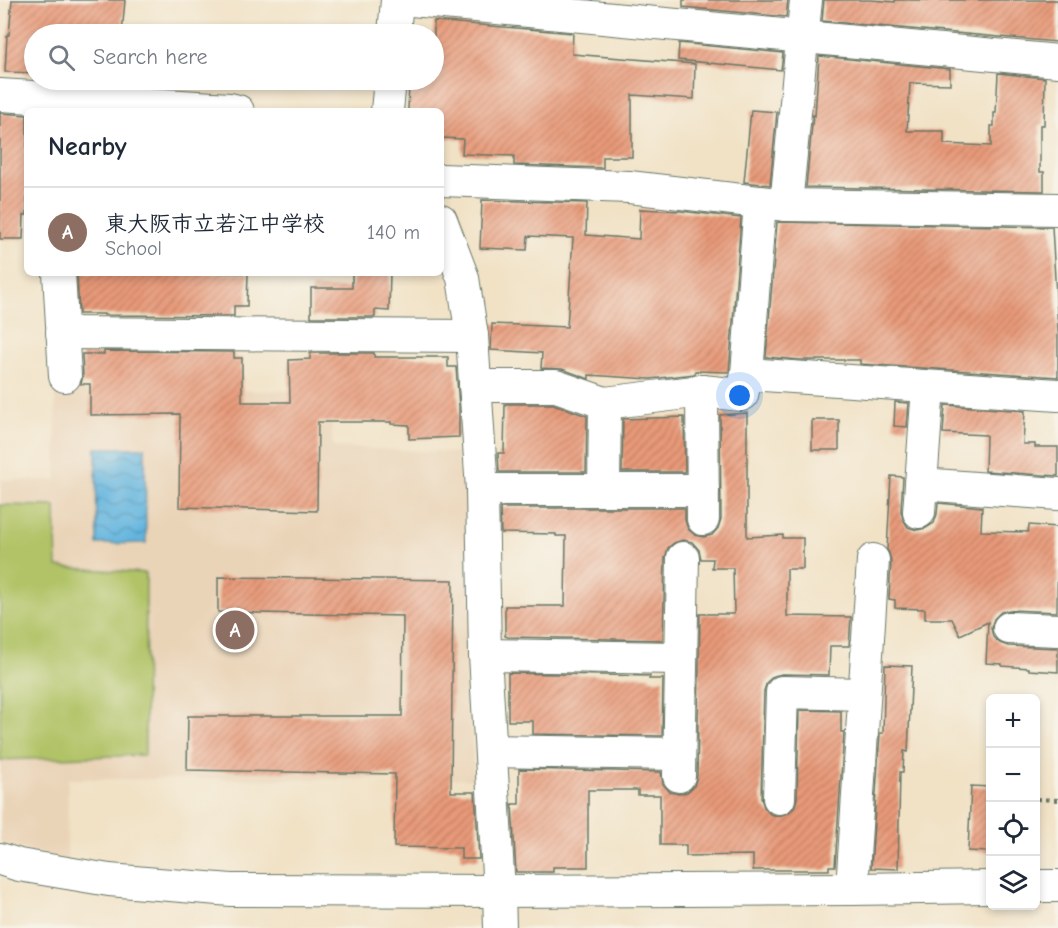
<!DOCTYPE html>
<html lang="en">
<head>
<meta charset="utf-8">
<style>
  :root { --surface:#fff; --page:#f6f6f7; --text:#1f2937; --muted:#747a83; --line:#e0e1e3; --accent:#111827 }
  body { margin:0; font-family:"Comic Neue","Klee One",sans-serif; background:var(--page); color:var(--text) }
  .controls { position:absolute; right:18px; bottom:18px; display:grid; overflow:hidden; border-radius:9px; box-shadow:0 3px 9px #0003 }
  .controls button { width:54px; height:54px; display:grid; place-items:center; padding:0; border:0; border-bottom:2px solid var(--line); background:var(--surface); color:var(--text); font:30px sans-serif }
  .you { position:absolute; left:740px; top:396px; width:21px; height:21px; margin:-15px; border:4px solid #fff; border-radius:50%; background:#1a73e8; box-shadow:0 0 0 9px #1a73e833 }
  .badge { display:grid; place-items:center; width:39px; height:39px; border-radius:50%; background:var(--accent); color:#fff; font-size:20px; font-weight:700 }
  .pin { position:absolute; translate:-50% -50%; border:3px solid #fff; box-shadow:0 2px 6px #0006 }
  .list { margin:0; padding:0; list-style:none }
  h2 { display:flex; justify-content:space-between; align-items:center; height:78px; margin:0; padding:0 24px; font-size:26px }
  h2 small { font-size:20px; font-weight:400; color:var(--muted) }
  .list li { display:grid; grid-template-columns:39px 1fr auto; gap:18px; align-items:center; box-sizing:border-box; height:90px; padding:0 24px; border-top:2px solid var(--line) }
  .list b { display:block; font-size:22px; white-space:nowrap }
  .list p { margin:0; font-size:20px; white-space:nowrap; color:var(--muted) }
  .list em { font-size:20px; font-style:normal; color:var(--muted) }
  .icon { flex:none; width:33px; height:33px; fill:none; stroke:currentColor; stroke-width:2; stroke-linecap:round; stroke-linejoin:round }
  .map { position:relative; flex:none; width:1058px; height:928px; overflow:hidden }
  .search { position:absolute; background:var(--surface); box-shadow:0 3px 9px #0003; left:24px; top:24px; width:420px; height:66px; display:flex; align-items:center; gap:15px; box-sizing:border-box; padding:0 21px; border-radius:33px; color:var(--muted); font-size:22px }
  .panel { position:absolute; background:var(--surface); box-shadow:0 3px 9px #0003; left:24px; top:108px; width:420px; height:168px; border-radius:9px }
  .map>svg:first-child { display:block }
  .built { fill:#ead4b8 }
  .pitch { fill:#b1c366; stroke:#68804d; stroke-width:1.5 }
  .water { fill:url(#water-waves); stroke:#41798a; stroke-width:1.5 }
  .building { fill:url(#building-hatch) }
  .lines { fill:none; stroke-linecap:round; stroke-linejoin:round }
  .minor-casing { stroke:#687767; stroke-width:34 }
  .path { stroke:#687767; stroke-width:4; stroke-dasharray:4.5 4.5; stroke-linecap:butt }
  .minor { stroke:#fff; stroke-width:32 }
</style>
</head>
<body>
<div class="map">
<svg width="1058" height="928" viewBox="0 0 1058 928">
  <defs>
    <pattern id="water-waves" width="16" height="10" patternUnits="userSpaceOnUse" patternTransform="scale(1.5)"><rect width="16" height="10" fill="#63b5df"/><path d="M0 5q4-4 8 0t8 0" fill="none" stroke="#5194b6"/></pattern>
    <pattern id="building-hatch" width="6" height="6" patternUnits="userSpaceOnUse" patternTransform="scale(1.5)"><rect width="6" height="6" fill="#e99a79"/><path d="M-1 1l2-2M0 6l6-6M5 7l2-2" fill="none" stroke="#bc7f64"/></pattern>
  </defs>
  <rect width="100%" height="100%" fill="#f7f3e8"/>
  <filter id="ink" filterUnits="userSpaceOnUse"><feTurbulence type="fractalNoise" baseFrequency=".0167" numOctaves="2"/><feDisplacementMap in="SourceGraphic" scale="12" xChannelSelector="R" yChannelSelector="G"/><feConvolveMatrix kernelMatrix="1 2 1 2 8 2 1 2 1" color-interpolation-filters="sRGB"/></filter>
  <filter id="wash" filterUnits="userSpaceOnUse"><feTurbulence type="fractalNoise" baseFrequency=".008" numOctaves="4" result="noise"/><feDisplacementMap in="SourceGraphic" scale="24" xChannelSelector="R" yChannelSelector="G"/><feGaussianBlur stdDeviation="1.35" result="paint"/><feColorMatrix in="noise" values="0 0 0 0 0 0 0 0 0 0 0 0 0 0 0 0 0 1.4 0 .05"/><feComposite in="paint" operator="in"/></filter>
  <g filter="url(#wash)">
    <rect width="100%" height="100%" fill="#f1e2c6"/>
    <polygon class="built" points="55,390 329,391 333,447 467,453 473,779 68,779 67,861 0,842 0,480 57,480"/>
    <polygon class="pitch" points="0,505 55,506 57,567 146,573 145,755 0,760"/>
    <polygon class="water" points="96,448 145,448 146,543 97,544"/>
    <g id="blocks">
      <g class="building">
        <polygon points="12,0 125,0 122,34 77,32 77,34 34,34 34,73 5,72 7,35 9,35"/>
        <polygon points="683,0 788,0 786,17 683,7"/>
        <polygon points="824,0 871,0 895,2 895,0 1058,0 1057,42 822,21"/>
        <polygon points="434,21 573,33 572,54 695,64 694,99 632,95 632,157 603,157 603,168 514,165 514,156 462,154 463,139 441,138 441,111 408,111 409,81 434,81"/>
        <polygon points="679,43 783,53 781,70 678,60"/>
        <polygon points="819,56 950,69 950,84 910,83 907,131 944,131 944,144 991,146 991,126 994,126 994,113 996,113 998,73 1045,78 1044,125 1040,125 1040,172 1044,172 1044,191 806,187 813,115 815,116"/>
        <polygon points="751,110 777,112 770,185 744,182"/>
        <polygon points="0,113 27,115 27,215 24,215 23,239 0,239"/>
        <polygon points="482,200 587,203 586,235 639,239 640,209 681,211 741,218 729,372 695,371 695,374 650,379 589,375 589,379 562,369 541,368 542,353 491,350 492,324 567,327 573,238 528,236 527,250 480,248"/>
        <polygon points="777,222 1052,227 1058,330 1058,377 860,364 860,360 800,360 766,357"/>
        <polygon points="77,273 248,273 247,306 234,306 234,316 104,315 104,314 79,314"/>
        <polygon points="352,273 390,273 389,311 375,310 375,317 311,317 311,288 352,288"/>
        <polygon points="104,351 234,352 234,358 242,358 242,402 290,402 289,360 310,359 310,353 374,353 374,357 448,357 448,367 456,367 459,407 459,437 409,439 409,425 391,424 391,422 318,422 317,511 179,507 180,414 90,415 90,384 81,384 83,375 82,354 104,354"/>
        <polygon points="895,402 909,403 907,427 894,426"/>
        <polygon points="505,404 553,404 587,416 586,472 499,472 498,453 504,453"/>
        <polygon points="945,405 1025,411 1023,444 1035,444 1035,447 1058,447 1058,476 985,471 986,435 943,433"/>
        <polygon points="747,413 747,537 783,535 783,538 803,538 803,569 787,569 787,616 851,617 849,646 830,646 829,675 782,674 774,676 767,682 764,691 761,798 764,807 770,814 778,816 788,813 794,808 797,799 799,710 841,711 841,732 844,732 835,866 829,866 829,870 753,870 753,855 686,856 686,845 660,845 660,795 638,795 638,790 588,790 588,867 553,867 553,872 516,872 512,804 519,804 519,769 661,772 663,784 670,792 679,794 687,792 694,786 697,776 700,614 734,614 733,568 712,568 713,559 701,559 699,550 692,542 683,540 674,543 668,548 665,558 663,640 508,637 505,636 505,606 565,606 566,536 556,536 556,534 501,533 500,508 685,508 685,520 688,529 695,535 704,537 712,535 718,528 721,519 720,415"/>
        <polygon points="684,417 685,472 622,472 623,419"/>
        <rect x="812" y="420" width="27" height="30"/>
        <polygon points="891,476 903,477 901,511 903,519 908,527 917,530 926,528 934,523 937,514 938,503 982,507 981,531 1028,532 1029,525 1058,527 1057,612 1010,610 1001,612 994,619 991,628 993,637 1000,643 1008,646 1058,648 1058,672 1029,670 1029,668 1002,666 1002,664 986,663 988,622 960,635 952,619 925,619 925,609 895,608 895,600 889,599 891,561 889,553 887,550"/>
        <polygon points="218,577 453,580 451,792 475,792 479,859 461,859 461,848 394,847 395,774 187,770 188,716 402,716 403,616 218,612"/>
        <polygon points="885,665 912,666 908,752 904,751 903,772 900,772 898,869 871,868 880,733 883,733"/>
        <polygon points="508,673 650,676 649,679 663,679 662,736 533,734 533,721 508,721"/>
        <polygon points="971,786 990,787 990,852 968,851"/>
      </g>
    </g>
  </g>
  <g filter="url(#ink)">
    <use href="#blocks" fill-opacity="0" stroke="#687767" stroke-width="1.5"/>
    <g class="lines">
      <defs>
        <g id="minor">
          <polyline points="412,0 1058,61"/>
          <polyline points="394,34 397,0"/>
          <polyline points="0,95 230,109 238,111"/>
          <polyline points="387,111 390,80"/>
          <polyline points="441,180 629,187 786,205 1058,209"/>
          <polyline points="786,205 806,0"/>
          <polyline points="441,220 463,278 472,336 482,490 485,655 499,891 500,928"/>
          <polyline points="59,273 65,376"/>
          <polyline points="62,333 472,336"/>
          <polyline points="747,374 1058,395"/>
          <polyline points="475,386 556,386 605,403 702,391 742,395 747,374 760,202"/>
          <polyline points="702,391 703,519"/>
          <polyline points="921,484 1058,494"/>
          <polyline points="482,490 703,490"/>
          <polyline points="604,490 605,403"/>
          <polyline points="919,512 928,387"/>
          <polyline points="1009,628 1058,630"/>
          <polyline points="485,655 680,658"/>
          <polyline points="491,751 679,754"/>
          <polyline points="679,776 683,558"/>
          <polyline points="779,798 782,692 864,694"/>
          <polyline points="0,859 19,865 109,880 231,890 499,891 852,889 990,887"/>
          <polyline points="1036,886 1058,886"/>
          <polyline points="852,889 873,560"/>
        </g>
      </defs>
      <use href="#minor" class="minor-casing"/>
      <polyline class="path" points="1036,799 1058,800"/>
      <use href="#minor" class="minor"/>
    </g>
  </g>
</svg>
<div class="controls">
<button>+</button>
<button>−</button>
<button><svg class="icon" aria-label="locate" viewBox="0 0 24 24"><circle cx="12" cy="12" r="6"/><path d="M12 2v4M12 18v4M2 12h4M18 12h4"/></svg></button>
<button><svg class="icon" aria-label="layers" viewBox="0 0 24 24"><path d="M12 4l9 5-9 5-9-5zM3 14l9 5 9-5"/></svg></button>
</div>
<div class="you"></div>
<div class="pin badge" style="left:235px;top:630px;background:#8d6e63">A</div>
<div class="search"><svg class="icon" aria-label="search" viewBox="0 0 24 24"><circle cx="10" cy="10" r="6"/><path d="M15 15l6 6"/></svg>Search here</div>
<section class="panel">
<h2>Nearby<small></small></h2>
<ul class="list">
<li><span class="badge" style="background:#8d6e63">A</span><div><b>東大阪市立若江中学校</b><p>School</p></div><em>140 m</em></li>
</ul>
</section>
</div>
</body>
</html>
